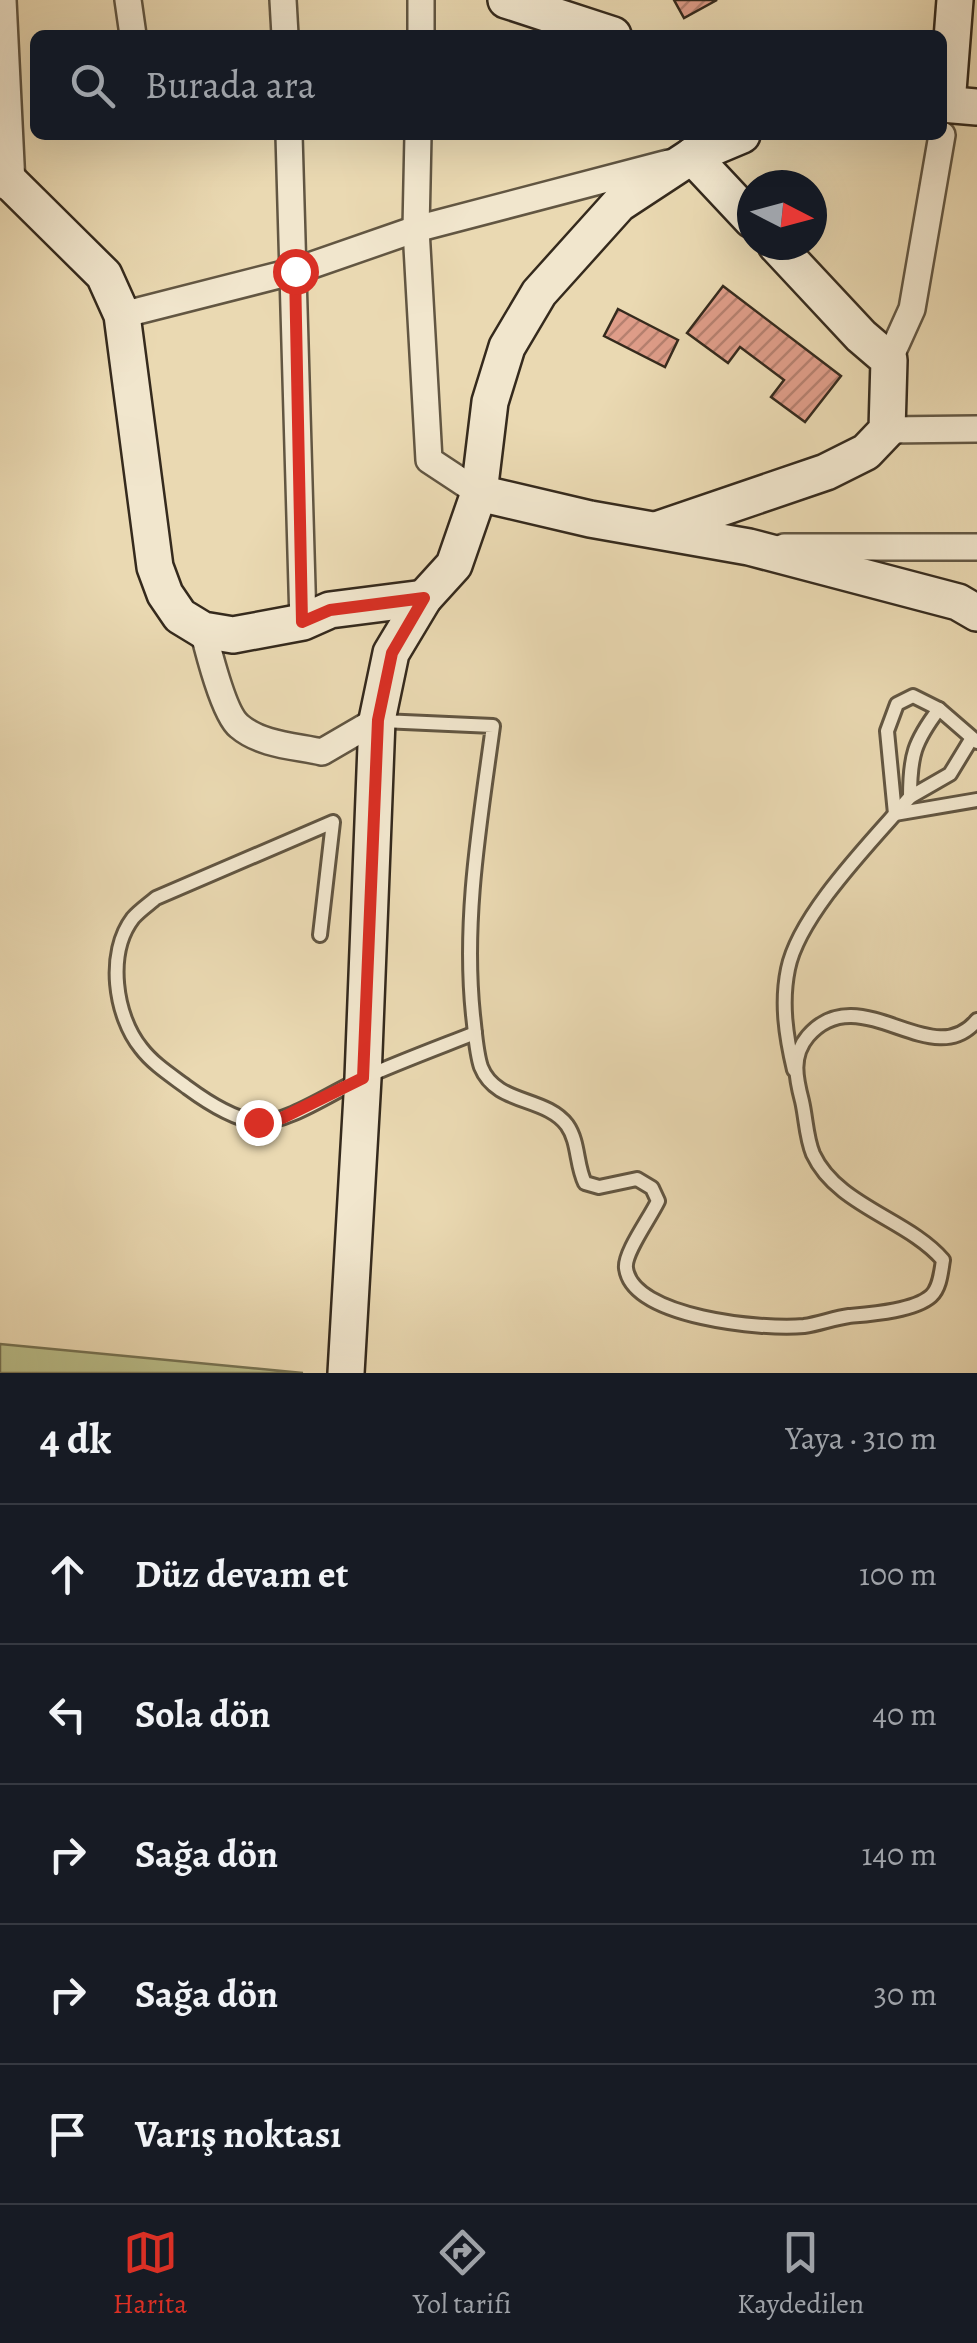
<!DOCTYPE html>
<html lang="tr">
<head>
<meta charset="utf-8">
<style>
  :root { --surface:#171b24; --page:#242831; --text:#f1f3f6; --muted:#9ea1a6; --line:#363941; --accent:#d93025 }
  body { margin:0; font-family:Alegreya,serif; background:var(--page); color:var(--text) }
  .compass { position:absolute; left:737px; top:170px; width:90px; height:90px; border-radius:50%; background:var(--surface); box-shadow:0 10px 40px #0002; rotate:96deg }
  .stop { position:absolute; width:30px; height:30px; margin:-22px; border:8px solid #d93025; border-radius:50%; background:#fff }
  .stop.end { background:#d93025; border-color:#fff; box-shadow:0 2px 10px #0008 }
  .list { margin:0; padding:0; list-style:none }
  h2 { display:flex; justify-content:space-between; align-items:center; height:130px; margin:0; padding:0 40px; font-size:42px }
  h2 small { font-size:32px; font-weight:400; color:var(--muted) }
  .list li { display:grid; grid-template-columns:65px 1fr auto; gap:30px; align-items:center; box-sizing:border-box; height:140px; padding:0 40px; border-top:2px solid var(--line) }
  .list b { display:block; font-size:38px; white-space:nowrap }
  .list em { font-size:32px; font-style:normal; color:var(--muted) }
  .icon { flex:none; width:55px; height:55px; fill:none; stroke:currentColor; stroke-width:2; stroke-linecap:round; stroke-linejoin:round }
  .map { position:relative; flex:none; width:977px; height:1373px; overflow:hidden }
  .search { position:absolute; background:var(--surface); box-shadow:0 10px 40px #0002; left:30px; right:30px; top:30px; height:110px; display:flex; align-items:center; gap:25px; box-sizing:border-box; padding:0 35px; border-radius:15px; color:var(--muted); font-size:38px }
  .sheet { height:830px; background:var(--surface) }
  nav { display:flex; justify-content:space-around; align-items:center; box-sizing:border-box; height:140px; border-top:2px solid var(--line); background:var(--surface); font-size:28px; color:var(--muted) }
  nav a { display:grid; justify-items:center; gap:5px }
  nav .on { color:var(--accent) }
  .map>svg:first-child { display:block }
  .grass { fill:#babe8a; stroke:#787454; stroke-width:2.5 }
  .building { fill:url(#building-hatch); stroke:#352a1d; stroke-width:2.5 }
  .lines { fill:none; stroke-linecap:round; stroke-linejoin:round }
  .lane-casing { stroke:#625642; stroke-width:18 }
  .street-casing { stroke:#625642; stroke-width:30 }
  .secondary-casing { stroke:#352a1d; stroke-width:40 }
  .lane { stroke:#f1e6cd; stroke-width:12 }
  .street { stroke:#f1e6cd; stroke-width:25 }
  .secondary { stroke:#f1e6cd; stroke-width:35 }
  .route { stroke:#d93025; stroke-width:12 }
</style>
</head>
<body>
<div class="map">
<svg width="977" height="1373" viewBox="0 0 977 1373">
  <defs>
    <pattern id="building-hatch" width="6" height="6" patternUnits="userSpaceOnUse" patternTransform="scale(2.5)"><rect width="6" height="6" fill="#df9d89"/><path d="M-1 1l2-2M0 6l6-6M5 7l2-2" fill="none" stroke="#b6806f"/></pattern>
  </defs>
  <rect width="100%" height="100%" fill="#ead9b2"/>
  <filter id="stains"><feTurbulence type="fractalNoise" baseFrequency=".002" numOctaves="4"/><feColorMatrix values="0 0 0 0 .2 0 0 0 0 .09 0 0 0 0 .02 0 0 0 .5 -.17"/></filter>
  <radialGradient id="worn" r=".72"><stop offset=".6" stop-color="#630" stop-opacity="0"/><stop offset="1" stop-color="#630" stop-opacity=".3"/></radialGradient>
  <polygon class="grass" points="0,1344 303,1373 0,1373"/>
  <g class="building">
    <polygon points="674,0 717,0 684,18"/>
    <polygon points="723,286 841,376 805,422 771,397 784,380 740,347 728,363 687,333"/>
    <polygon points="618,309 678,340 665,367 604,336"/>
  </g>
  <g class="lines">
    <defs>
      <g id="lane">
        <path d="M939 709C914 742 910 756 910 797L950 774 972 738"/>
        <path d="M382 721 493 726C480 822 463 918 473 1015 475 1031 476 1052 481 1067 496 1105 545 1096 567 1125 579 1142 576 1165 585 1183L599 1187 637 1179 652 1188 658 1201C650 1218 624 1253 626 1268 632 1318 764 1330 804 1326 819 1324 834 1318 849 1316 871 1314 914 1311 931 1296 940 1288 941 1272 943 1260 908 1219 837 1206 813 1154 806 1137 806 1118 802 1101 796 1078 791 1056 808 1036 860 976 932 1075 977 1020"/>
        <polyline points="977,742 939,709 913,696 897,704 887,731 895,814 977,800"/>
        <path d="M320 935 333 822 156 898C149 904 139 911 133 918 106 953 115 1016 141 1048 153 1064 172 1076 188 1088 207 1102 232 1118 256 1122 285 1125 334 1091 361 1079 399 1062 437 1048 475 1033"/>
        <path d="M794 1070C786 1036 781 1003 788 969 799 914 873 840 910 797"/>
      </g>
      <g id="street">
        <polyline points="3,0 12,184"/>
        <polyline points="128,0 133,35"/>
        <polyline points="283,0 285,35"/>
        <polyline points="421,35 421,0"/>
        <polyline points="289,135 303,622"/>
        <polyline points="418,135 416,229 429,460 479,493"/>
        <polyline points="122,315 295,271 416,229 668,163"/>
        <polyline points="889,360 912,309 942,135"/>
        <polyline points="887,430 977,429"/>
        <polyline points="784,547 977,547"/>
        <path d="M203 630C208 650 224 714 239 726 261 745 295 746 322 752L377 720"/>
      </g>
      <g id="secondary">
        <polyline points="506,0 613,35"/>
        <polyline points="942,104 977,107"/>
        <polyline points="947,104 955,0"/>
        <polyline points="692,156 752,220"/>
        <polyline points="0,178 12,184 104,275 122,315 155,567 165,594 180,616 203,630 233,635 303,622 330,610 424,598"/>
        <polyline points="479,493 590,519 749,547 958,602 977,613"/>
        <polyline points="659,529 826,472 866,452 887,430 889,360 861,336 776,245"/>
        <polyline points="346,1373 363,1078 377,720 391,653 424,598 454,565 479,493 490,402 507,347 539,293 619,204 692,156 742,135"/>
      </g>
    </defs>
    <use href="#lane" class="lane-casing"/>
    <use href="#street" class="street-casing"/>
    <use href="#secondary" class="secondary-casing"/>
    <use href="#lane" class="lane"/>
    <use href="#street" class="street"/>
    <use href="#secondary" class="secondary"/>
  </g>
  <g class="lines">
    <polyline class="route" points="258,1122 282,1118 363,1078 378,720 392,653 424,598 330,610 302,622 295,271"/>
  </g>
  <rect width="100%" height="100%" filter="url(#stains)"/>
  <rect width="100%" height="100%" fill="url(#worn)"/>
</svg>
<svg class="compass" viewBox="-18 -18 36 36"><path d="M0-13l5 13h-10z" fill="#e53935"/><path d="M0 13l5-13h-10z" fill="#9ea1a6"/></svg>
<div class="stop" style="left:295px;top:271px"></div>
<div class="stop end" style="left:258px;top:1122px"></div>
<div class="search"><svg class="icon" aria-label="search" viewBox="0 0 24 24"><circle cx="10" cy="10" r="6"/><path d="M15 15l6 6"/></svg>Burada ara</div>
</div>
<section class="sheet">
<h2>4 dk<small>Yaya · 310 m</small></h2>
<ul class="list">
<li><svg class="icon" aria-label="ahead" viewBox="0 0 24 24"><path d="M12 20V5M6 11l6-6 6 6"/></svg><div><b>Düz devam et</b></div><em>100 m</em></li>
<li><svg class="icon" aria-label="left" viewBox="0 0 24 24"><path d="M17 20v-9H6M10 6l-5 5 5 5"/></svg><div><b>Sola dön</b></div><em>40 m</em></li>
<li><svg class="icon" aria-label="right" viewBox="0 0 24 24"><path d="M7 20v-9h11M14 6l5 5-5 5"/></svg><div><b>Sağa dön</b></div><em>140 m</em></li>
<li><svg class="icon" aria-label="right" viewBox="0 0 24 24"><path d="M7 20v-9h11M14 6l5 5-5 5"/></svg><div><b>Sağa dön</b></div><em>30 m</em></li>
<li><svg class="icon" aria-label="arrive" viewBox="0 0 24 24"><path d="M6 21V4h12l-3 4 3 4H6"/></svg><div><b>Varış noktası</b></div></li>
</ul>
</section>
<nav>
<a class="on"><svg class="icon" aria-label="map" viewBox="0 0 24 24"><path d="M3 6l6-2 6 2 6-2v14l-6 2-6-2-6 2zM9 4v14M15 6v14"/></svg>Harita</a>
<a><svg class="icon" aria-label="directions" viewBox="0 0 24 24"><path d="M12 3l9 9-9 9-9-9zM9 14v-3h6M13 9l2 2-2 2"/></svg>Yol tarifi</a>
<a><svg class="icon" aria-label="saved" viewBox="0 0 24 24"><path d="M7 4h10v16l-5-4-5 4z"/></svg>Kaydedilen</a>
</nav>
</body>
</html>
